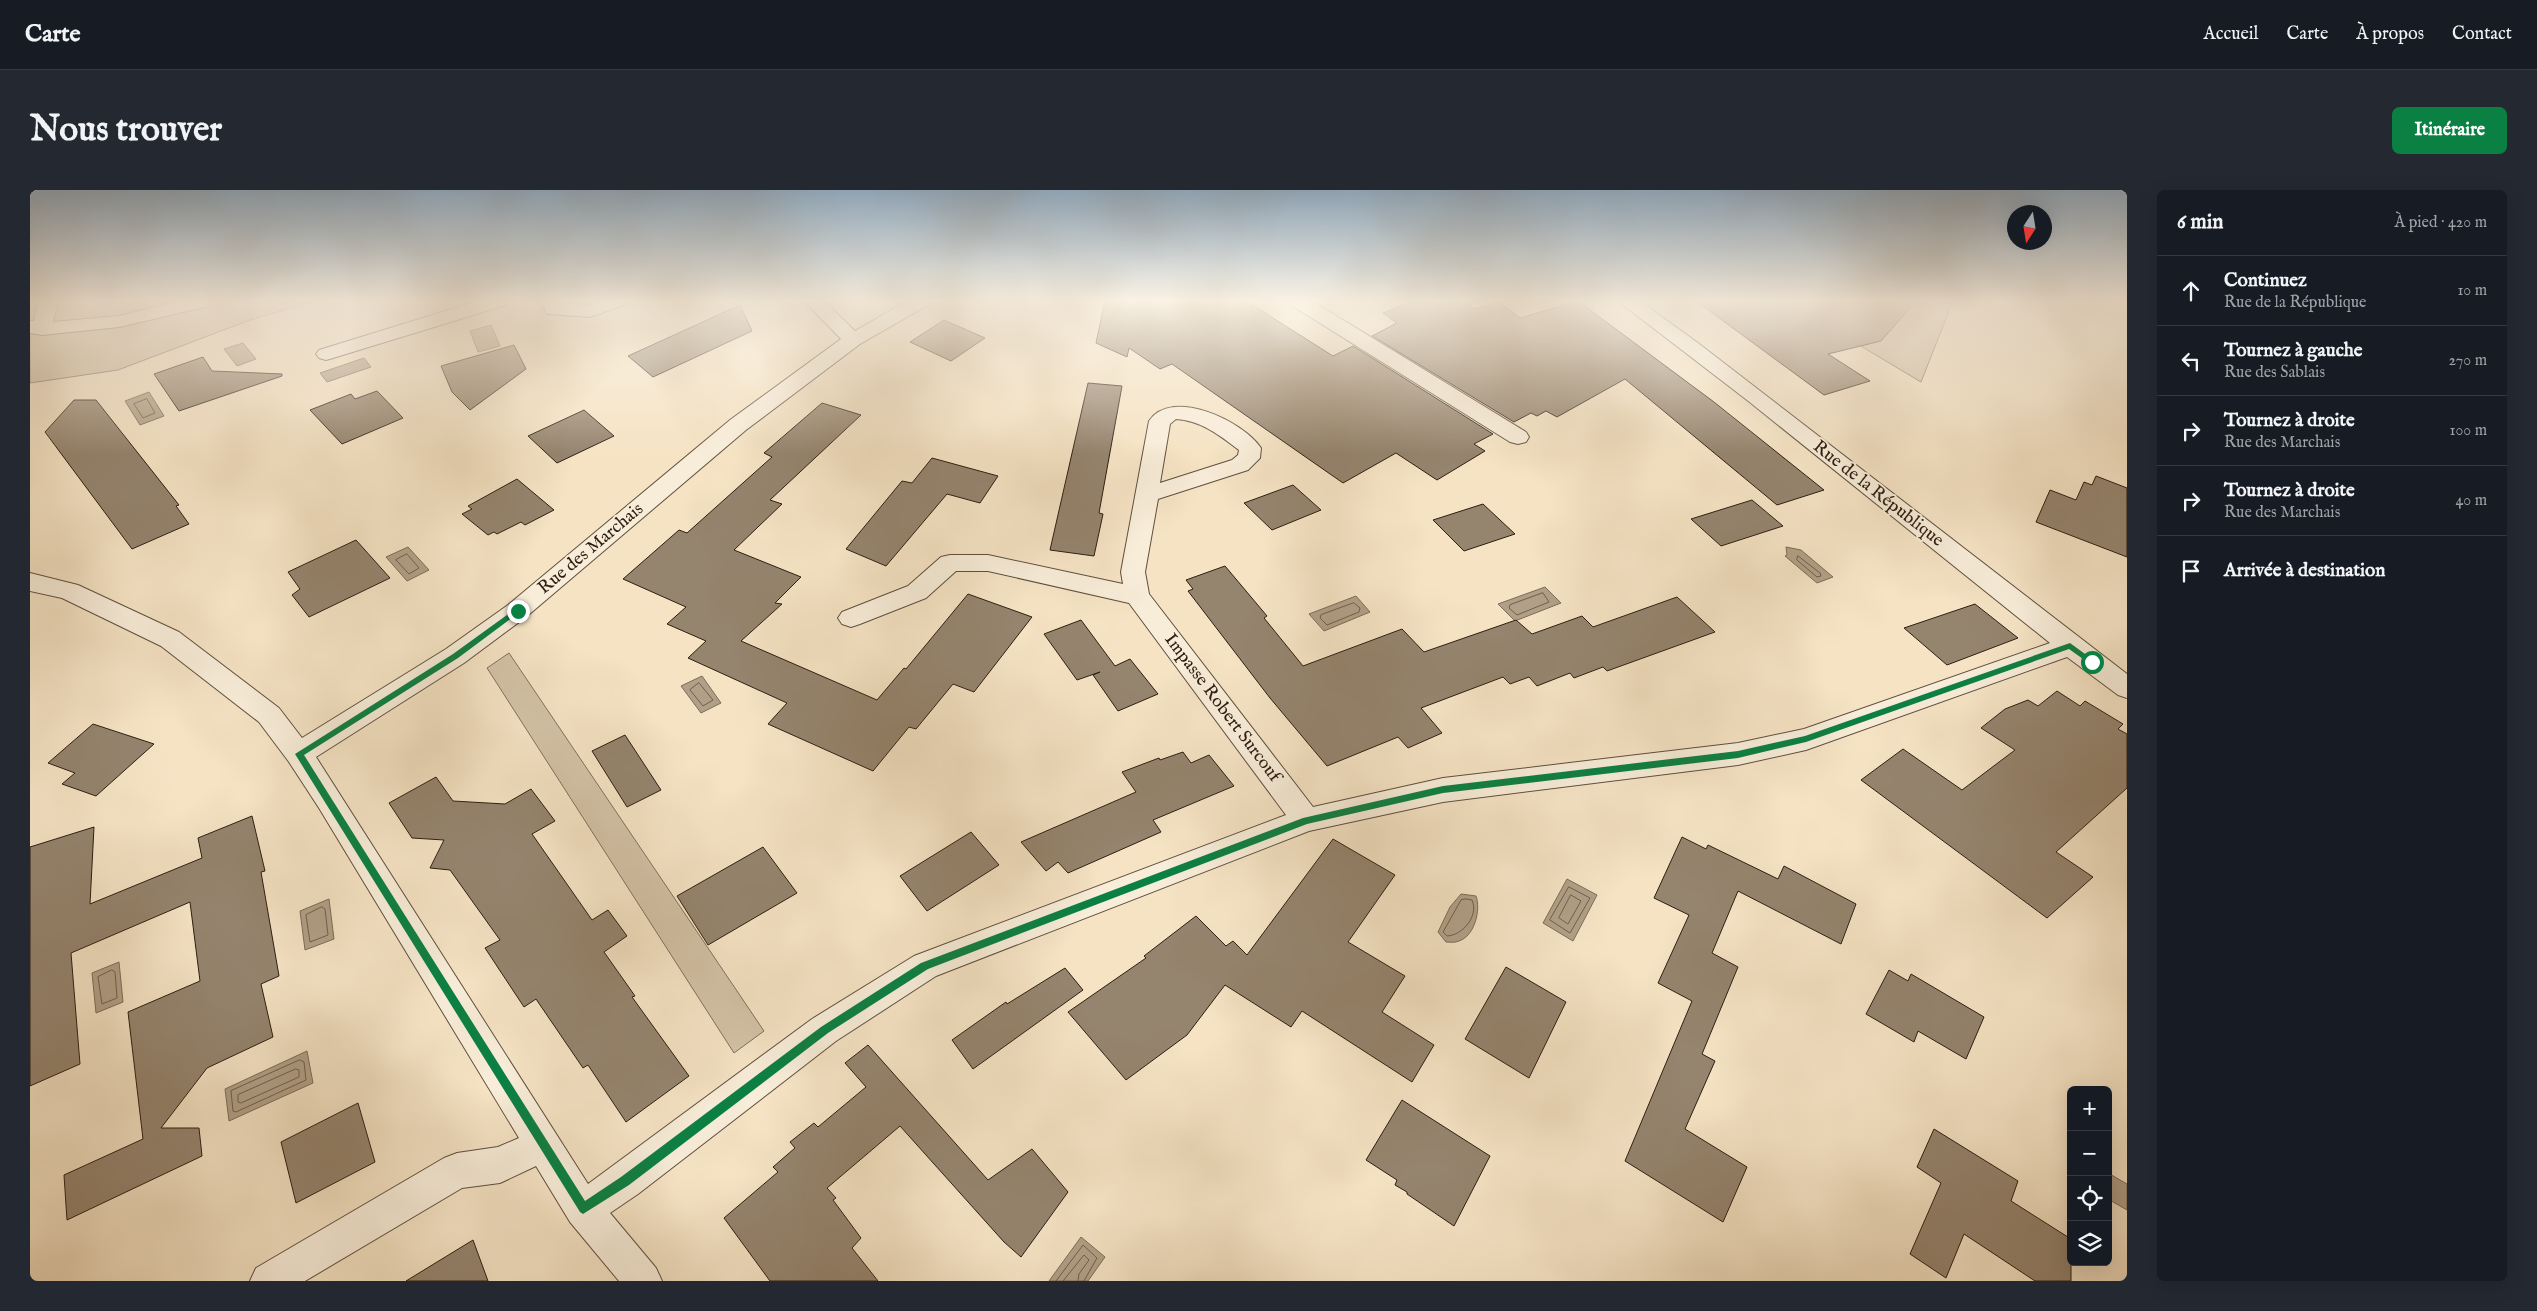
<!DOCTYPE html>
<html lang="fr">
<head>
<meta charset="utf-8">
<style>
  :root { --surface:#171b24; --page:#242831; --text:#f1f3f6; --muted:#9ea1a6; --line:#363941; --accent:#0b8043 }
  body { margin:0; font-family:"IM FELL English",serif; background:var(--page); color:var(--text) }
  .controls { position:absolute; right:15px; bottom:15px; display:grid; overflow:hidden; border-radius:8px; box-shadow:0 5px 20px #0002 }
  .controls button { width:45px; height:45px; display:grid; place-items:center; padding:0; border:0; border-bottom:1px solid var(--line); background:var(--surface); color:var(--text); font:25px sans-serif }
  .compass { position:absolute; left:1977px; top:15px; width:45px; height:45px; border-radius:50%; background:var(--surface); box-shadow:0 5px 20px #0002; rotate:192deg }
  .stop { position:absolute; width:15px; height:15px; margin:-11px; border:4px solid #0b8043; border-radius:50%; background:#fff }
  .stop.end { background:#0b8043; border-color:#fff; box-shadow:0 1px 5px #0008 }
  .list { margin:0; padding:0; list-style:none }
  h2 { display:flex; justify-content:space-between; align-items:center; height:65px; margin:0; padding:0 20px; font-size:21px }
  h2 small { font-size:16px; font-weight:400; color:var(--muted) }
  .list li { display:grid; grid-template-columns:32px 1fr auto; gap:15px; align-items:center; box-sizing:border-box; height:70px; padding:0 20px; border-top:1px solid var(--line) }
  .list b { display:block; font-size:19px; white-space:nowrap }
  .list p { margin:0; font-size:16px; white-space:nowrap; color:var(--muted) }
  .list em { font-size:16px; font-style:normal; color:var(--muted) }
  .icon { flex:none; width:28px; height:28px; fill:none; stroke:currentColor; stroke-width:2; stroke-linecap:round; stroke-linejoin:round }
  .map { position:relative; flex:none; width:2097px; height:1091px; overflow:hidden; border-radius:8px }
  header { display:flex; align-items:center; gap:30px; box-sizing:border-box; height:70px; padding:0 25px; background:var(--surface); border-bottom:1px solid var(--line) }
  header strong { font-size:24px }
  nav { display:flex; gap:28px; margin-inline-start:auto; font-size:18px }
  .intro { display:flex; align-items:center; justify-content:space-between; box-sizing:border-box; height:120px; padding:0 30px }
  h1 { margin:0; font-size:35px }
  .button { padding:12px 22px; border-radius:8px; background:var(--accent); color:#fff; font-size:18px; font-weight:700 }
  main { display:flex; gap:30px; padding:0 30px }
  aside { flex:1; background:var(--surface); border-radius:8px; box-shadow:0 5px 20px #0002 }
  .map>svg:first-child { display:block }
  .green { fill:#d3c2a6; stroke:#80705c }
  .water { fill:#b1a087; stroke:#7c6c58 }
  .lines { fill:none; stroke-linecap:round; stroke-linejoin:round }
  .shore { stroke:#6f5f4c; stroke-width:1 }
  .building { fill:#95846e; stroke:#2d1e11 }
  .minor-casing { stroke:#5f4f3e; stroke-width:2 }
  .minor { fill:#f8edd9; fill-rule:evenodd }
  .route { fill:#0b8043 }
  .labels { text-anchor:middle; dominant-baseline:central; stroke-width:4; stroke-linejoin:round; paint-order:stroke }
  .street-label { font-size:18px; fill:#2d1e11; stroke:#f8edd9 }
</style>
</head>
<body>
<header>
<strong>Carte</strong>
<nav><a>Accueil</a><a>Carte</a><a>À propos</a><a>Contact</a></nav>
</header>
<div class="intro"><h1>Nous trouver</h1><a class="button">Itinéraire</a></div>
<main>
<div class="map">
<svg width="2097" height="1091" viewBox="0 0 2097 1091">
  <rect width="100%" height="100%" fill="#f5e3c4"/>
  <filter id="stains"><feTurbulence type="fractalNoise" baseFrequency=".004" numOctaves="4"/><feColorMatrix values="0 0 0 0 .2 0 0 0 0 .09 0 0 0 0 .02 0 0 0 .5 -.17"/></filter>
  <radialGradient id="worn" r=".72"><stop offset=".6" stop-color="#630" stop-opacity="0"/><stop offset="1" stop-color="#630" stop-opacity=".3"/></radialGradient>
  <g class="green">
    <polygon points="0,111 285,111 220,130 88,180 0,193"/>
    <polygon points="1795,111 1923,111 1891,192 1824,152"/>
    <polygon points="479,463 734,841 704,863 457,478"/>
  </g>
  <g class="water">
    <polygon points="461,135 470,156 448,162 440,141"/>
    <polygon points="213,153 226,169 207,176 194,159"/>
    <polygon points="334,168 341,177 297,192 290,183"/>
    <polygon points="119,202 134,226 110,235 95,211"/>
    <polygon points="378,357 399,380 377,391 356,367"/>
    <polygon points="1756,357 1771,360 1803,387 1787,393 1755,366 1757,365"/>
    <polygon points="1515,397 1531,413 1485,431 1468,414"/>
    <polygon points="1326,406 1340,422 1294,441 1279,424"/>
    <polygon points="672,486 691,513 671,523 651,496"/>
    <polygon points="1537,689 1567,705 1543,751 1513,733"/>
    <path d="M1431 704 1446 706C1451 719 1445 746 1429 751 1425 753 1420 752 1416 752L1408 742 1420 717Z"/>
    <polygon points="299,709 304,749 275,760 270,721"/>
    <polygon points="89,772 93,812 66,823 62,783"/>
    <polygon points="277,861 283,893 199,931 195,899"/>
    <polygon points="2078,983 2097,994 2097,1020 2078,1009"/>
    <polygon points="1051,1047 1075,1067 1058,1091 1019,1091"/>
  </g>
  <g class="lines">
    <g class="shore">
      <polygon points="117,209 125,223 113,228 104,214"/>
      <polygon points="377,364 389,378 379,384 366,370"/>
      <polygon points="1768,366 1790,383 1791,386 1787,387 1767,370"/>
      <polygon points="1513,403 1519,412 1487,425 1479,418 1480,415"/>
      <polygon points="1324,413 1330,418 1329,422 1297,435 1290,428 1291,425"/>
      <polygon points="669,493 683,510 673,516 660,500"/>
      <polygon points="1539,697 1560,708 1540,743 1520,730"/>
      <polygon points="1541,705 1551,711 1538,734 1529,728"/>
      <path d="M1436 709 1442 710C1449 726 1433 745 1417 746L1413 742 1431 710Z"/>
      <polygon points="292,717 295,719 298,745 280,752 276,725"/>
      <polygon points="82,780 85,782 87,808 72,814 68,787"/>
      <polygon points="270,870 274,872 276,890 206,922 203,921 201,901"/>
      <polygon points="266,879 269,880 269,887 211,913 208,912 208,905"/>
      <polyline points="1026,1091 1053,1055 1067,1068 1054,1091"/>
      <polyline points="1033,1091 1054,1065 1059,1070 1049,1084 1048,1091"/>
    </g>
  </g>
  <g class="building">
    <polygon points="1075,111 1216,111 1303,166 1323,156 1463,244 1444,254 1455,261 1407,290 1366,263 1313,293 1142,174 1130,179 1099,158 1097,167 1066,153"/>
    <polygon points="1384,111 1434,111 1445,119 1469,112 1490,128 1548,111 1684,212 1794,300 1747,315 1595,189 1527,227 1516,221 1507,226 1501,223 1484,232 1342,146 1367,133 1353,123"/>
    <polygon points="1666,111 1886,111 1851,151 1798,164 1840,191 1794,205"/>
    <polygon points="710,115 722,141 623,187 598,166"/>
    <polygon points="914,130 955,148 921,171 880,152"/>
    <polygon points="484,155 496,179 440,220 422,202 411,176"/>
    <polygon points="173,167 182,181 252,184 252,186 149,221 124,184"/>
    <polygon points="1058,193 1092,196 1069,323 1073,324 1064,366 1020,360"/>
    <polygon points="347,201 373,228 312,254 280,220 321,204 325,209"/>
    <polygon points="44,210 66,210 149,315 146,316 159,334 102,359 15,242"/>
    <polygon points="792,213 831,225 740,310 752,314 704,360 771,387 745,413 752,414 711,451 847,510 874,478 876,479 938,404 1002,427 944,502 923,494 886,539 879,537 843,581 738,534 757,513 658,468 676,451 637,434 656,417 593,389 649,340 657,343 742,267 734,263"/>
    <polygon points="554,220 584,246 527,273 498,246"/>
    <polygon points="902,268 968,286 950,313 917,304 856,376 816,359 872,291 882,293"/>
    <polygon points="2066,286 2097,298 2097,367 2006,332 2020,300 2046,310 2054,292 2062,295"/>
    <polygon points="487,289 524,320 495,335 491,332 467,344 464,342 458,345 432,324 442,319 438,316"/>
    <polygon points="1263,295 1291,320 1242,340 1214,313"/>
    <polygon points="1722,310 1753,336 1691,356 1661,329"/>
    <polygon points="1453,314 1485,344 1434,361 1403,330"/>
    <polygon points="326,350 360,388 279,427 262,405 270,399 258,382"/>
    <polygon points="1195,376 1237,426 1234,428 1273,476 1372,439 1394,462 1486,430 1502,444 1552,426 1563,437 1647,407 1685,442 1577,481 1573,477 1544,488 1540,483 1507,496 1499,487 1480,494 1473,487 1391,518 1412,543 1378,558 1368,547 1297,576 1240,508 1158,401 1163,399 1156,390"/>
    <polygon points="1945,414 1988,448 1917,475 1874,438"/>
    <polygon points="1051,430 1085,476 1100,469 1128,504 1088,521 1063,485 1070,482 1047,490 1014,444"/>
    <polygon points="2027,501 2050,516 2055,511 2093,534 2088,539 2097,544 2097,598 2026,662 2063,687 2017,728 1831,590 1873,559 1932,600 1985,560 1951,538 1975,519 1998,510 2008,516"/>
    <polygon points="63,534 124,554 66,606 32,594 45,583 18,573"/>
    <polygon points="595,545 631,600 597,617 562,561"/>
    <polygon points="1153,562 1161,573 1179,565 1204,596 1123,630 1131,642 1038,683 1028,672 1016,681 991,652 1106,602 1092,582 1129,568 1130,570"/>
    <polygon points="406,587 423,611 475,614 501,599 525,631 502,644 562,730 578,720 597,746 574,762 605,806 602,807 659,886 596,932 558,875 553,878 506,809 494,817 455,758 470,750 420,680 400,678 414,650 382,648 359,613"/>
    <polygon points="222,626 235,681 231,682 249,786 231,794 243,847 177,878 131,938 169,938 172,966 37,1030 34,985 113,949 98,822 170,791 160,712 41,763 50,874 0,896 0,657 64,637 60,714 172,668 168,648"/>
    <polygon points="941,642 969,675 897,721 870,686"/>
    <polygon points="1652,647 1676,659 1678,655 1748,689 1754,676 1826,714 1811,754 1708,701 1682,763 1708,777 1672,864 1685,871 1655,939 1717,977 1693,1032 1595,971 1662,811 1628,793 1659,725 1624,708"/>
    <polygon points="1303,649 1365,685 1318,752 1375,786 1352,822 1404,855 1382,892 1272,821 1261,837 1195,795 1157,845 1096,890 1038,822 1116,768 1114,766 1166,726 1196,756 1203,751 1217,765"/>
    <polygon points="733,657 767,703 678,755 647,706"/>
    <polygon points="1476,777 1536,812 1499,888 1435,849"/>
    <polygon points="1035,778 1053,800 943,879 922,850 976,812 977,814"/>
    <polygon points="1859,780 1878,791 1881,784 1954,827 1936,869 1888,841 1884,852 1836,824"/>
    <polygon points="838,855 958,990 1002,959 1038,1002 991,1067 974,1052 870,936 797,998 806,1008 803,1010 831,1048 822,1058 848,1091 740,1091 694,1028 748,982 743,977 765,958 760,952 784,933 788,937 836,897 815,873"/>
    <polygon points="1372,910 1460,966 1424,1036 1377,1004 1377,1002 1365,995 1367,990 1336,970"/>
    <polygon points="328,913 345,972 266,1013 251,952"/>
    <polygon points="1904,939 1988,991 1981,1011 2041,1049 2041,1091 2005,1091 1934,1044 1916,1088 1880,1064 1911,993 1887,977"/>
    <polygon points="443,1050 458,1091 376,1091"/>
  </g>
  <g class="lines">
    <defs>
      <g id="minor">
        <polygon points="8,111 28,111 23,132 89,126 151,111 185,111 183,115 89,137 12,145 0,143 0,131 4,131"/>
        <polygon points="448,111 478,111 476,115 303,168 296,170 289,168 286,164 289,160"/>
        <polygon points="509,111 558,115 568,111 596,111 594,115 560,127 517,124"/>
        <path d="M774 111H794L825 141 877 111H900L898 115 830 154 716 240 496 427 434 473 286 567 558 994 782 829 884 766 1256 625 1099 413 958 381H926L896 408 830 434 821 437 812 434 808 428 812 422 878 396 911 367 920 365H958L1093 394 1091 382 1119 231C1142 197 1213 231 1231 258L1230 268 1218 280 1128 309 1115 382 1119 404 1283 617 1413 588 1708 553 1774 539 2020 453 1717 210 1588 111H1610L1668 153 2097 484V508L2088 505 2037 467 1776 560 1708 575 1413 612 1279 641 906 786 806 851 608 1004 580 1023 626 1078 632 1091H589L540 1032 506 976 470 993 432 998 275 1091H220L226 1078 414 968 427 963 468 957 489 948 289 618 259 572 229 532 131 456 32 408 0 401V383L48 395 149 442 249 518 272 548 416 459 478 415 700 230 811 149ZM1146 229C1172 231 1189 245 1209 260L1208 265 1202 270 1130 293 1140 234Z"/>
        <polygon points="1259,111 1282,111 1496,242 1499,247 1496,252 1488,254 1480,252 1261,115"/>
      </g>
    </defs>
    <use href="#minor" class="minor-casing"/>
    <use href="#minor" class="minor"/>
  </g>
  <linearGradient id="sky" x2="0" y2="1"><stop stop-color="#92acc1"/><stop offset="0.42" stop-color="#faf2e4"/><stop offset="1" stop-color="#faf2e4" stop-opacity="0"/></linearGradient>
  <rect width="2097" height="264" fill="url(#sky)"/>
  <polygon class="route" points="485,419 491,421 428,468 274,565 555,1011 591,987 791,837 891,773 1273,628 1413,596 1708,561 1775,546 2040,453 2066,472 2060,474 2039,459 1776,552 1708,568 1413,603 1277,634 898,779 798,843 599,995 553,1024 550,1022 265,564 423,464"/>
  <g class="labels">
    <g class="street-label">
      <text transform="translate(1848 304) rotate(38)">Rue de la République</text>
      <text transform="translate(561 359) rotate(-40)">Rue des Marchais</text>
      <text transform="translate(1192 518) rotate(53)">Impasse Robert Surcouf</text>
    </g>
  </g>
  <rect width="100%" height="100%" filter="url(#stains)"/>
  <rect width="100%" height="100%" fill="url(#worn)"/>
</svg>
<div class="controls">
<button>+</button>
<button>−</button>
<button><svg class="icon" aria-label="locate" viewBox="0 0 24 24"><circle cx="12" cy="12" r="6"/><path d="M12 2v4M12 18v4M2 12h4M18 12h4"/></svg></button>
<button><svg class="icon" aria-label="layers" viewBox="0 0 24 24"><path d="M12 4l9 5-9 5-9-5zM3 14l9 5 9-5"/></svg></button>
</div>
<svg class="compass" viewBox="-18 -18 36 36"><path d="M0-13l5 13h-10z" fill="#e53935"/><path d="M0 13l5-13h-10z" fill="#9ea1a6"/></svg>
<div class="stop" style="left:2062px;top:472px"></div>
<div class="stop end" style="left:488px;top:421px"></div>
</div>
<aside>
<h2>6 min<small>À pied · 420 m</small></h2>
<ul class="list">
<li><svg class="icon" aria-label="ahead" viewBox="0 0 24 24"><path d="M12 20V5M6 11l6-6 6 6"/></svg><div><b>Continuez</b><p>Rue de la République</p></div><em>10 m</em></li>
<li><svg class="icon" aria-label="left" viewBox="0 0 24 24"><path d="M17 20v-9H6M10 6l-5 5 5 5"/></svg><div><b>Tournez à gauche</b><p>Rue des Sablais</p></div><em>270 m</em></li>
<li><svg class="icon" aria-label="right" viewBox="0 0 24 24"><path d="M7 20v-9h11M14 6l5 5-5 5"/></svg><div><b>Tournez à droite</b><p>Rue des Marchais</p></div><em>100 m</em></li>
<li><svg class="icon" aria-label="right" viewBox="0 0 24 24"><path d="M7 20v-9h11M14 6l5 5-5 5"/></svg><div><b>Tournez à droite</b><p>Rue des Marchais</p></div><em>40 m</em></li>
<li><svg class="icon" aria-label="arrive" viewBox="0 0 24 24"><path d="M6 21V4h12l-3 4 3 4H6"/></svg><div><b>Arrivée à destination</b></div></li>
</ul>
</aside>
</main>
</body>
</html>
